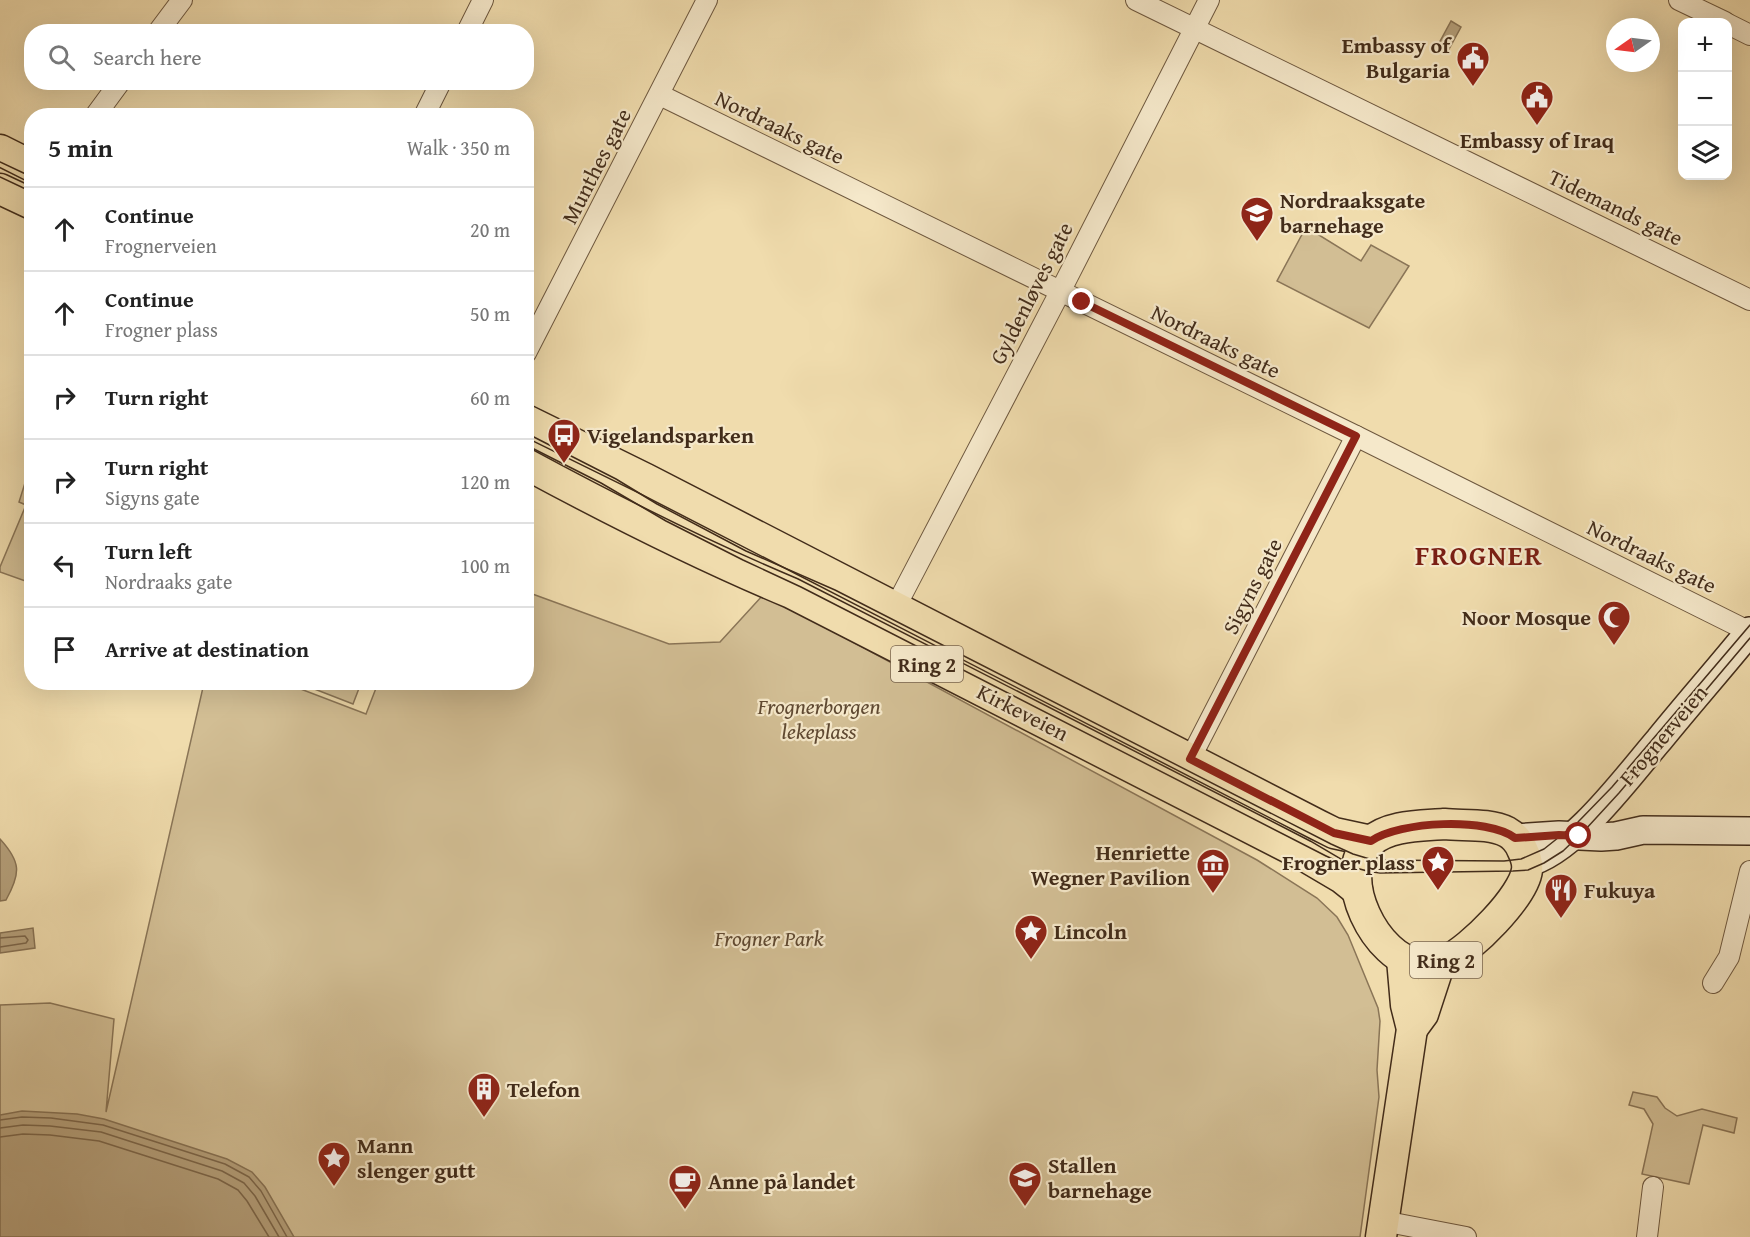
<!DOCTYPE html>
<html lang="en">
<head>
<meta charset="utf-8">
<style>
  :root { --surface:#fff; --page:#f2f2f2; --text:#222; --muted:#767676; --line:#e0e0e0 }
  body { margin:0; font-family:"Gentium Book Plus",serif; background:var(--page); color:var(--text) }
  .controls { position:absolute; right:18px; top:18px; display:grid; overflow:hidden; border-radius:12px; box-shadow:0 6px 24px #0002 }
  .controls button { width:54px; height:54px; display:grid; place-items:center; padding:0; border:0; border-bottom:2px solid var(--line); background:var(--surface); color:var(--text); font:30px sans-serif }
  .compass { position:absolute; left:1606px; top:18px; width:54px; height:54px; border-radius:50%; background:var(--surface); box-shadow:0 6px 24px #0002; rotate:256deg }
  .stop { position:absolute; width:18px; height:18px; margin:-14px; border:4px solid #8f2418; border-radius:50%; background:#fff }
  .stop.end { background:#8f2418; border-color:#fff; box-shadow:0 2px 6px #0008 }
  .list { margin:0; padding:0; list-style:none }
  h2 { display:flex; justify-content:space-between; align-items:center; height:78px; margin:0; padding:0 24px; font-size:26px }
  h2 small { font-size:20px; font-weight:400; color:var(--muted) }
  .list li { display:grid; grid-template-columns:39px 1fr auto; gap:18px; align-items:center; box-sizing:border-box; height:84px; padding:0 24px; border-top:2px solid var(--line) }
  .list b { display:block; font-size:22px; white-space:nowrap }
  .list p { margin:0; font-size:20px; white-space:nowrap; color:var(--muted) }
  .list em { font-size:20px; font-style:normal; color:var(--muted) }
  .icon { flex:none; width:33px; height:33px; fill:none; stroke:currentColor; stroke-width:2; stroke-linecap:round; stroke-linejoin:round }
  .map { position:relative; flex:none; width:1750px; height:1237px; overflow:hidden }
  .search { position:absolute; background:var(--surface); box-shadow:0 6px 24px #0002; left:24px; top:24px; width:510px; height:66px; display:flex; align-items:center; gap:15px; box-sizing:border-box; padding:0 21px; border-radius:24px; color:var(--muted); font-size:22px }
  .panel { position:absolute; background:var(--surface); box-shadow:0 6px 24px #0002; left:24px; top:108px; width:510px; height:582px; border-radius:24px }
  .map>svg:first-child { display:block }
  .green { fill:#d2be94; stroke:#8a7557; stroke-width:1.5 }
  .water { fill:#b5a07b; stroke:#877254; stroke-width:1.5 }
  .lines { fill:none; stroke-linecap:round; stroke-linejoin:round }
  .shore { stroke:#7c664a; stroke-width:1.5 }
  .street-casing { stroke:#6e583f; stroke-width:22 }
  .secondary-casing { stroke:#422c1a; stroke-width:30 }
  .primary-casing { stroke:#422c1a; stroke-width:33 }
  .street { stroke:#f5e8ca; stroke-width:20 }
  .secondary { stroke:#f5e8ca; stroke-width:27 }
  .primary { stroke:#f0dcad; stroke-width:30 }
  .tram { stroke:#422c1a; stroke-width:1.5 }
  .route { stroke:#8f2418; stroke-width:8 }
  .labels { text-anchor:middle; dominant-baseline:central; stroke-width:4.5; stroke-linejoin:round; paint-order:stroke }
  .shield { fill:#f5e8ca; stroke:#78644f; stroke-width:1.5 }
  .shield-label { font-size:21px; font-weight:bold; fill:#422c1a }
  .poi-label { font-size:22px; font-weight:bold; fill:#422c1a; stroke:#f5e8ca; text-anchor:start }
  .street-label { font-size:22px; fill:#422c1a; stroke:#f5e8ca }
  .park-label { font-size:22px; font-style:italic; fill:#5f4932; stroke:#f5e8ca }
  .district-label { font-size:28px; font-weight:bold; letter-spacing:1.5px; fill:#7a1f14; stroke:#f5e8ca }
</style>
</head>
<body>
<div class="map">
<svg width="1750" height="1237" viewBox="0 0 1750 1237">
  <rect width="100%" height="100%" fill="#f0dcad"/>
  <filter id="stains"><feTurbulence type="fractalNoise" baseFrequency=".00333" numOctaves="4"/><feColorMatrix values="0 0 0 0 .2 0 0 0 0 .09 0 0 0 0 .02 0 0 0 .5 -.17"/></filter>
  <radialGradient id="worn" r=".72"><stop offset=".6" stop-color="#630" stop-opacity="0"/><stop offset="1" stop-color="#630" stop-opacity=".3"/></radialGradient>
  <g class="green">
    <polygon points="1306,227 1361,261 1371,245 1409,266 1369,328 1277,281"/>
    <polygon points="31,464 32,583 31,583 0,572 0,567 26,505 19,502"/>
    <polygon points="527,592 669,644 720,642 764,594 1257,860 1317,898 1337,917 1348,935 1378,1008 1380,1021 1377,1070 1379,1097 1360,1237 0,1237 0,1005 50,1003 114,1019 106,1112 204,683 285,683 366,714 378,683 526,682"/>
    <polygon points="299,683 361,683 353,704"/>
    <polygon points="1633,1092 1657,1097 1665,1108 1677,1116 1702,1109 1737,1118 1734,1133 1703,1125 1689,1184 1642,1174 1653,1124 1644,1109 1629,1105"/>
  </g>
  <g class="water">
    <polygon points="1451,21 1461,27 1448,51 1438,45"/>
    <path d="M0 839C21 862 21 873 6 900L0 901Z"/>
    <polygon points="33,928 35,948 0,953 0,933"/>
    <polygon points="22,1111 77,1114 104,1119 227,1159 252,1172 265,1187 294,1237 0,1237 0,1115"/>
  </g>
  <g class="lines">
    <g class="shore">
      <polyline points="0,938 25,936 28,940 26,943 0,947"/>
      <polyline points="0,1120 22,1117 51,1118 103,1125 225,1164 249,1177 261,1191 287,1237"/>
      <polyline points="0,1128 23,1125 50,1126 101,1132 222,1171 244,1183 255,1196 279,1237"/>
      <polyline points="0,1137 23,1134 50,1135 99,1141 218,1179 238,1190 247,1201 269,1237"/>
    </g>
    <defs>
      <g id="street">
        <polyline points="1136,0 1750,300"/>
        <polyline points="1679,0 1725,22"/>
        <polyline points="1728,24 1750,35"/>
        <polyline points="158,32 182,0"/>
        <polyline points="467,32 483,0"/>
        <polyline points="660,95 1356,436 1750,632"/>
        <polyline points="95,116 120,82"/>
        <polyline points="424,116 441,82"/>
        <polyline points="526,353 707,0"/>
        <polyline points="895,608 1060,292 1209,0"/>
        <polyline points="1190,759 1356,436"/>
        <polyline points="1713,983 1729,957 1750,871"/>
        <polyline points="1383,1221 1466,1237"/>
        <polyline points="1647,1237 1653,1187"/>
      </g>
      <g id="secondary">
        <polyline points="1515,838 1559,835 1601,837 1616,836 1643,830 1750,831"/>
        <path d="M1527 863C1574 851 1627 777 1659 740 1689 703 1720 668 1750 631"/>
      </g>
      <g id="primary">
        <polyline points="0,150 32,166"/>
        <polyline points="0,189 32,204"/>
        <polyline points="526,420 646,479 1318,825 1334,833 1371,841"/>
        <path d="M526 464C613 511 700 555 791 593L1303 855 1342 878 1357 890"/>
        <path d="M1444 824C1464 826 1489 823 1507 832 1514 836 1519 842 1522 849 1525 855 1528 863 1527 870 1524 896 1470 950 1447 960 1439 964 1429 965 1420 964 1377 961 1333 875 1370 842 1389 825 1420 826 1444 824Z"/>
        <polyline points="1412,1029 1423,1014 1440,962"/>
        <polyline points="1381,1237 1412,1029 1406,1005 1402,959"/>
      </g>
    </defs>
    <use href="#street" class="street-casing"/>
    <use href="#secondary" class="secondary-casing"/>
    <use href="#primary" class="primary-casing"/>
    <use href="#street" class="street"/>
    <use href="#secondary" class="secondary"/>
    <use href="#primary" class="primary"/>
    <g class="tram">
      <polyline points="0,162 32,177"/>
      <polyline points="0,177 32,192"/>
      <polyline points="526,433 616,479 657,504 746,551 835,590 1331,844 1353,854 1373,860 1504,861 1521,859 1544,849 1578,822 1612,787 1750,625"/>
      <path d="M526 445 601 483 666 521 743 560 801 587 1326 856C1344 865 1360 871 1380 873L1513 871 1528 870 1544 863 1563 851 1585 830 1619 793 1750 638"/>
    </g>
  </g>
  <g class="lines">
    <path class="route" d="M1082 302 1356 436 1190 759 1334 833 1371 841C1400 821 1487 817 1515 838L1559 835 1579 836"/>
  </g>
  <defs>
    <symbol id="civic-pin" viewBox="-11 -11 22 30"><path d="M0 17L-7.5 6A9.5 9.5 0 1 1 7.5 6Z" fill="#8f2418" stroke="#f5e8ca"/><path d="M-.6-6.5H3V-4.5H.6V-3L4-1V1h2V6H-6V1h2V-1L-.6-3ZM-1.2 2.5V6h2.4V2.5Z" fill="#fff"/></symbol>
    <symbol id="school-pin" viewBox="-11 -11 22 30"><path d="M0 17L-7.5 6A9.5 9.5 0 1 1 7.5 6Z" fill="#8f2418" stroke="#f5e8ca"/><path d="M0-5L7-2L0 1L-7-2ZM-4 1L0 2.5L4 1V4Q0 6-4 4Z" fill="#fff"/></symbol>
    <symbol id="bus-pin" viewBox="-11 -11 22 30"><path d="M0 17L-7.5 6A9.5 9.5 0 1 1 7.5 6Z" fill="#8f2418" stroke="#f5e8ca"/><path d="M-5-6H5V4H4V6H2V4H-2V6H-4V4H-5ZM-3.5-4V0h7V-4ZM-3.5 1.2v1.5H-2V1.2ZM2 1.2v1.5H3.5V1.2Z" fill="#fff"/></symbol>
    <symbol id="mosque-pin" viewBox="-11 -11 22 30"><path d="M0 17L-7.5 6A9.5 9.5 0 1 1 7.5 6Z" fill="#8f2418" stroke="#f5e8ca"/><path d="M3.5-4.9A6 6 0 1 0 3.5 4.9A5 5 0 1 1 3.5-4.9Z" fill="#fff"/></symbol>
    <symbol id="sight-pin" viewBox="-11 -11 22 30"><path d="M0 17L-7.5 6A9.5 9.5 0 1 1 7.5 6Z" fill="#8f2418" stroke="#f5e8ca"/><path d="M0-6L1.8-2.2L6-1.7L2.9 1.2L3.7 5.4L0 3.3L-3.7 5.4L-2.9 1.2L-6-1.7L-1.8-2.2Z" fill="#fff"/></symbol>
    <symbol id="museum-pin" viewBox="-11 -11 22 30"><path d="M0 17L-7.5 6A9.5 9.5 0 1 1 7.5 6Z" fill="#8f2418" stroke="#f5e8ca"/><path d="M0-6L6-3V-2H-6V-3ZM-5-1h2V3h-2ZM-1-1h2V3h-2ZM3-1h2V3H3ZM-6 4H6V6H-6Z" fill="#fff"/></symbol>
    <symbol id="restaurant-pin" viewBox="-11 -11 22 30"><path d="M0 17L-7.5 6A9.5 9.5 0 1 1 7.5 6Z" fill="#8f2418" stroke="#f5e8ca"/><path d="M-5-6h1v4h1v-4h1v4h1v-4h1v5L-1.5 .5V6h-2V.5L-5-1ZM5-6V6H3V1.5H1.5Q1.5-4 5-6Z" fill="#fff"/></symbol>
    <symbol id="building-pin" viewBox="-11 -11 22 30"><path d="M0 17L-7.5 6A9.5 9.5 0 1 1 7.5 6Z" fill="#8f2418" stroke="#f5e8ca"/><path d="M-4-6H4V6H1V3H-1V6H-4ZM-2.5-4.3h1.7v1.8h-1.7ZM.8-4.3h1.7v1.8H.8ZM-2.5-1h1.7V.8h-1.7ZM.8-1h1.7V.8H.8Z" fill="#fff"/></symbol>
    <symbol id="cafe-pin" viewBox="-11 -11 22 30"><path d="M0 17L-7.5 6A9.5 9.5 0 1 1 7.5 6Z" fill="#8f2418" stroke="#f5e8ca"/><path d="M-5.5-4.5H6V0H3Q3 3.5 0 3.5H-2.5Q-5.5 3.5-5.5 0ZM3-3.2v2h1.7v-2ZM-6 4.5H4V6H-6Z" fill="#fff"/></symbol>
  </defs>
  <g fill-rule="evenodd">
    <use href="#civic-pin" x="1454" y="39" width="38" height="52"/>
    <use href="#civic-pin" x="1518" y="78" width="38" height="52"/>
    <use href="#school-pin" x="1238" y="194" width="38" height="52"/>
    <use href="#bus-pin" x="545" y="416" width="38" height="52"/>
    <use href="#mosque-pin" x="1595" y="598" width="38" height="52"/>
    <use href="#sight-pin" x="1419" y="843" width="38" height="52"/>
    <use href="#museum-pin" x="1194" y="846" width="38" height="52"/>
    <use href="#restaurant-pin" x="1542" y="871" width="38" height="52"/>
    <use href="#sight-pin" x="1012" y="912" width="38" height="52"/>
    <use href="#building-pin" x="465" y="1070" width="38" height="52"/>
    <use href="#sight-pin" x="315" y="1139" width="38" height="52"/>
    <use href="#school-pin" x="1006" y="1159" width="38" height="52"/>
    <use href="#cafe-pin" x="666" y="1162" width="38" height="52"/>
  </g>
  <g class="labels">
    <g class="shield">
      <rect x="891" y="646" width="72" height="36" rx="4.5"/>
      <rect x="1410" y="942" width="72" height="36" rx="4.5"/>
    </g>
    <g class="shield-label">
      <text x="927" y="664">Ring 2</text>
      <text x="1446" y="960">Ring 2</text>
    </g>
    <g class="poi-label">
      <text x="1450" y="45" text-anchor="end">Embassy of<tspan x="1450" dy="25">Bulgaria</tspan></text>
      <text x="1537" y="140" text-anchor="middle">Embassy of Iraq</text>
      <text x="1280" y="200">Nordraaksgate<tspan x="1280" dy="25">barnehage</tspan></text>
      <text x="587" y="435">Vigelandsparken</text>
      <text x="1591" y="617" text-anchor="end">Noor Mosque</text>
      <text x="1190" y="852" text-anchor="end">Henriette<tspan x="1190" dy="25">Wegner Pavilion</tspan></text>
      <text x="1415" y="862" text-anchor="end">Frogner plass</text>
      <text x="1584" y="890">Fukuya</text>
      <text x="1054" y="931">Lincoln</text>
      <text x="507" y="1089">Telefon</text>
      <text x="357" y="1145">Mann<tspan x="357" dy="25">slenger gutt</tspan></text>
      <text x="1048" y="1165">Stallen<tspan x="1048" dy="25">barnehage</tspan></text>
      <text x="708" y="1181">Anne på landet</text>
    </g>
    <g class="street-label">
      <text transform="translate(780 127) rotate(26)">Nordraaks gate</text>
      <text transform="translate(596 166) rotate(-63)">Munthes gate</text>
      <text transform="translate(1616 207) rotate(26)">Tidemands gate</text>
      <text transform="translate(1031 293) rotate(-63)">Gyldenløves gate</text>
      <text transform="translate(1216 341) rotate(26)">Nordraaks gate</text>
      <text transform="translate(1652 556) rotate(26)">Nordraaks gate</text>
      <text transform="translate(1252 586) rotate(-63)">Sigyns gate</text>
      <text transform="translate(1023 712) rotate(27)">Kirkeveien</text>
      <text transform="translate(1663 735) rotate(-50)">Frognerveien</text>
    </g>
    <g class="park-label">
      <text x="819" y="706">Frognerborgen<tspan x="819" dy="25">lekeplass</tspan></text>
      <text x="769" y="938">Frogner Park</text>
    </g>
    <g class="district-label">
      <text x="1479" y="554">FROGNER</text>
    </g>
  </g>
  <rect width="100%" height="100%" filter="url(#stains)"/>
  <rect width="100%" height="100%" fill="url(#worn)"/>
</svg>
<div class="controls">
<button>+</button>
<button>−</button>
<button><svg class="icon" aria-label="layers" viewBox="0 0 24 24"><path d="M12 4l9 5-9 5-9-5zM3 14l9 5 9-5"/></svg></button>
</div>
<svg class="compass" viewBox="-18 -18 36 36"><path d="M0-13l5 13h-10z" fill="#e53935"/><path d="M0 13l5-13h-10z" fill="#767676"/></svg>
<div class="stop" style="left:1579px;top:836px"></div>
<div class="stop end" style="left:1082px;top:302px"></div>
<div class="search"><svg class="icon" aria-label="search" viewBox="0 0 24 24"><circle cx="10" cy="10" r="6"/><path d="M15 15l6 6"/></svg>Search here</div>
<section class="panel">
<h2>5 min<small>Walk · 350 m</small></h2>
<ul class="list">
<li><svg class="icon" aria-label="ahead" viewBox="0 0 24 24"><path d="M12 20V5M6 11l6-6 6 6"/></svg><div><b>Continue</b><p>Frognerveien</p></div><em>20 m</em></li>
<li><svg class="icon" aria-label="ahead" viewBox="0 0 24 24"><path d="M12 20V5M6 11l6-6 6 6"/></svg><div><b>Continue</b><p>Frogner plass</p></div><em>50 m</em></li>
<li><svg class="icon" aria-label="right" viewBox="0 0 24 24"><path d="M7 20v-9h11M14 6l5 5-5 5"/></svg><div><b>Turn right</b></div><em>60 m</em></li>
<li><svg class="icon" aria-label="right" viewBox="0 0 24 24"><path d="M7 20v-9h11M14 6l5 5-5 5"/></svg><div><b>Turn right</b><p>Sigyns gate</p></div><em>120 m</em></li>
<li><svg class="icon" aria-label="left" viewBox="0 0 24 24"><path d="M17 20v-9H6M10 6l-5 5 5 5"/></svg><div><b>Turn left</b><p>Nordraaks gate</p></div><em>100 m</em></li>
<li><svg class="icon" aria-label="arrive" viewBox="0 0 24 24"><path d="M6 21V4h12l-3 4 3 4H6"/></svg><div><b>Arrive at destination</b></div></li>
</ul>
</section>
</div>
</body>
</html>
